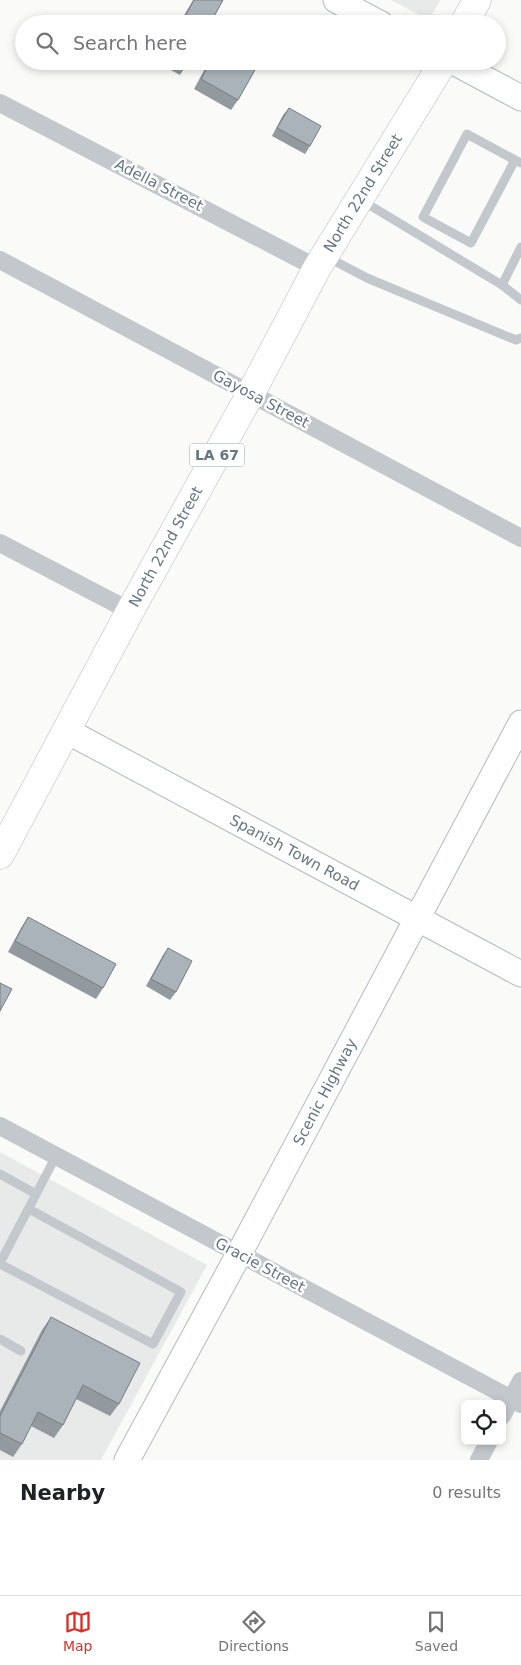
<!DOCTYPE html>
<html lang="en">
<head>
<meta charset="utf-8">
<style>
  :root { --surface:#fff; --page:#f2f2f2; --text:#202124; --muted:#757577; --line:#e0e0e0; --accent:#d93025 }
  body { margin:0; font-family:"DejaVu Sans",sans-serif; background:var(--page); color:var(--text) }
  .controls { position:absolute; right:15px; bottom:15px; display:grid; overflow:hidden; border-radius:8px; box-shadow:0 2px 8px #0003 }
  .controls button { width:45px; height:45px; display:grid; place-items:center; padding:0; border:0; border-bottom:1px solid var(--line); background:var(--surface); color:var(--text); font:25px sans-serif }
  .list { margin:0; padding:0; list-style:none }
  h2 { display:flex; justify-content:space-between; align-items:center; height:65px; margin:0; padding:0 20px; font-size:21px }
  h2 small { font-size:16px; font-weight:400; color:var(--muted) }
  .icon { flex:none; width:28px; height:28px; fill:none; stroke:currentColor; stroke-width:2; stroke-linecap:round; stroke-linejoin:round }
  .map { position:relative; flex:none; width:521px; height:1460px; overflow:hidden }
  .search { position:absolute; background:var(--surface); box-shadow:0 2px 8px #0003; left:15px; right:15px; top:15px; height:55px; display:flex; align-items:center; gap:12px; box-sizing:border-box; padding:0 18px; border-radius:28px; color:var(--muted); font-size:19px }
  .sheet { height:135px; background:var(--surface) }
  nav { display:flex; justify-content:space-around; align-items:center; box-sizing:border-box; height:70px; border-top:1px solid var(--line); background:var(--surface); font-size:14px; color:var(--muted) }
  nav a { display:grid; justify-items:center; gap:2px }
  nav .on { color:var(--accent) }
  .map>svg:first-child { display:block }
  .built { fill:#e8e9e9 }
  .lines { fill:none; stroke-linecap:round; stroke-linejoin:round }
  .secondary-casing { stroke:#b3babf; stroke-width:27 }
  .primary-casing { stroke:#b5babe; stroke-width:29 }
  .lane { stroke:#c3c8cc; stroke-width:9 }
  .street { stroke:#c3c8cc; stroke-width:18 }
  .secondary { stroke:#fff; stroke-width:25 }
  .primary { stroke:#fff; stroke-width:28 }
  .wall { fill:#929a9f }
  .building { fill:#aab3b9; stroke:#777d82 }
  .labels { text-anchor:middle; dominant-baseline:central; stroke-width:5; stroke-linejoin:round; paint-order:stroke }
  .shield { fill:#fff; stroke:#939fa8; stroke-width:1 }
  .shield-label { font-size:14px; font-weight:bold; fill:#657683 }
  .street-label { font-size:15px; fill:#657683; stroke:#fff }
</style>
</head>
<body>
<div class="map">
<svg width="521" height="1460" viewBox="0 0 521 1460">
  <rect width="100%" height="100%" fill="#fafaf8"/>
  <g class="built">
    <polygon points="391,0 440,0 429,20"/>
    <polygon points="0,1152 207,1265 101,1460 0,1460"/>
  </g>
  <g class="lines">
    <defs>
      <g id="secondary">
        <polyline points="336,0 381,24"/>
        <polyline points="452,61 521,98"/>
        <path id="s1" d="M67 731 521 974"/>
        <path id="s2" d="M127 1460 239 1254 521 723"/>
      </g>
      <g id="primary">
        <polyline points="464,24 477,0"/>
        <path id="s3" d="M0 855 130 611 251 393 317 268 444 61"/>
      </g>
    </defs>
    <use href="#secondary" class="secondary-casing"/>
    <use href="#primary" class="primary-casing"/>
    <g class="lane">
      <polyline points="515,160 471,243 423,217 467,134 515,160 521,163"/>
      <polyline points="361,200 502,285 521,247"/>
      <polyline points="327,257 367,278 516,340 521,338"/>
      <polyline points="502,285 521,300"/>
      <polyline points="0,1174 36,1194"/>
      <polyline points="0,1263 56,1156"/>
      <polyline points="0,1264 153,1344 181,1292 29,1209"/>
      <polyline points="0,1339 21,1351"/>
    </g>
    <g class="street">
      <polyline points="0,103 317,268"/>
      <polyline points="0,260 521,538"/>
      <polyline points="0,543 130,611"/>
      <polyline points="0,1126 521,1404"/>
      <polyline points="502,1416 521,1381"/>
      <polyline points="479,1460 489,1441"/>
    </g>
    <use href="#secondary" class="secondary"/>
    <use href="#primary" class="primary"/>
  </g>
  <g class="wall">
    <polygon points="193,0 223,0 210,24 179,24"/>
    <polygon points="158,61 189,61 180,75 158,63"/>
    <polygon points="209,61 260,61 238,100 231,110 194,89"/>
    <polygon points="289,108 310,146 305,154 272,136 283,115"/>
    <polygon points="28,917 103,988 96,999 8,952 21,928"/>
    <polygon points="168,948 176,992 170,1000 146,986 163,955"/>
    <polygon points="51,1317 119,1404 110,1416 76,1399 63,1425 54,1438 31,1426 22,1444 13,1457 0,1450 0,1411 42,1330"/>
  </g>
  <g class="building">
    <polygon points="194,0 223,0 210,24 181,24"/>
    <polygon points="234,20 240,24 232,24"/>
    <polygon points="181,61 189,61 187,65"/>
    <polygon points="211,61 260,61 238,100 201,79"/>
    <polygon points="289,108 321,126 310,146 277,128"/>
    <polygon points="28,917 116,964 103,988 15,941"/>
    <polygon points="168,948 192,961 176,992 151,979"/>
    <polygon points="0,983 12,989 0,1011"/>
    <polygon points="51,1317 140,1363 119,1404 83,1385 63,1425 38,1412 22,1444 0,1433 0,1416"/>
  </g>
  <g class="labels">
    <rect class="shield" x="189.5" y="443.5" width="55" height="23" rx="4"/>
    <g class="shield-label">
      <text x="217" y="455">LA 67</text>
    </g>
    <g class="street-label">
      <text transform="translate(159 185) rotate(27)">Adella Street</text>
      <text stroke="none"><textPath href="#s3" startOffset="755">North 22nd Street</textPath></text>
      <text transform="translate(261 399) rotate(28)">Gayosa Street</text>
      <text stroke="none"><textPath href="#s3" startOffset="350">North 22nd Street</textPath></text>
      <text stroke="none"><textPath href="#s1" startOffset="258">Spanish Town Road</textPath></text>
      <text stroke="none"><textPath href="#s2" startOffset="418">Scenic Highway</textPath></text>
      <text transform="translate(260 1265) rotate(28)">Gracie Street</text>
    </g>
  </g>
</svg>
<div class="controls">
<button><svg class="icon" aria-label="locate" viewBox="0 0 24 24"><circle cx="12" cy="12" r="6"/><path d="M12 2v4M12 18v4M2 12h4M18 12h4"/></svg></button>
</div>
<div class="search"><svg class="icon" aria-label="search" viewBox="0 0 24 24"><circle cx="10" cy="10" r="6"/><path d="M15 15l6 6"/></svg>Search here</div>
</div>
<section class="sheet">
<h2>Nearby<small>0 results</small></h2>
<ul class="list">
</ul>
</section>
<nav>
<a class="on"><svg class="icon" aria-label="map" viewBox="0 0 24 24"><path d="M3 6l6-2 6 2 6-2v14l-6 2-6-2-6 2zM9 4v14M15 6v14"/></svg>Map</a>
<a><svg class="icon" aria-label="directions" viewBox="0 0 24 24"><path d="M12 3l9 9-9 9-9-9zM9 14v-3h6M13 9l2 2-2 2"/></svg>Directions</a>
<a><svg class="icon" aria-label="saved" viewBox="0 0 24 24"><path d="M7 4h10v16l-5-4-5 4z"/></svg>Saved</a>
</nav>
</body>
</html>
